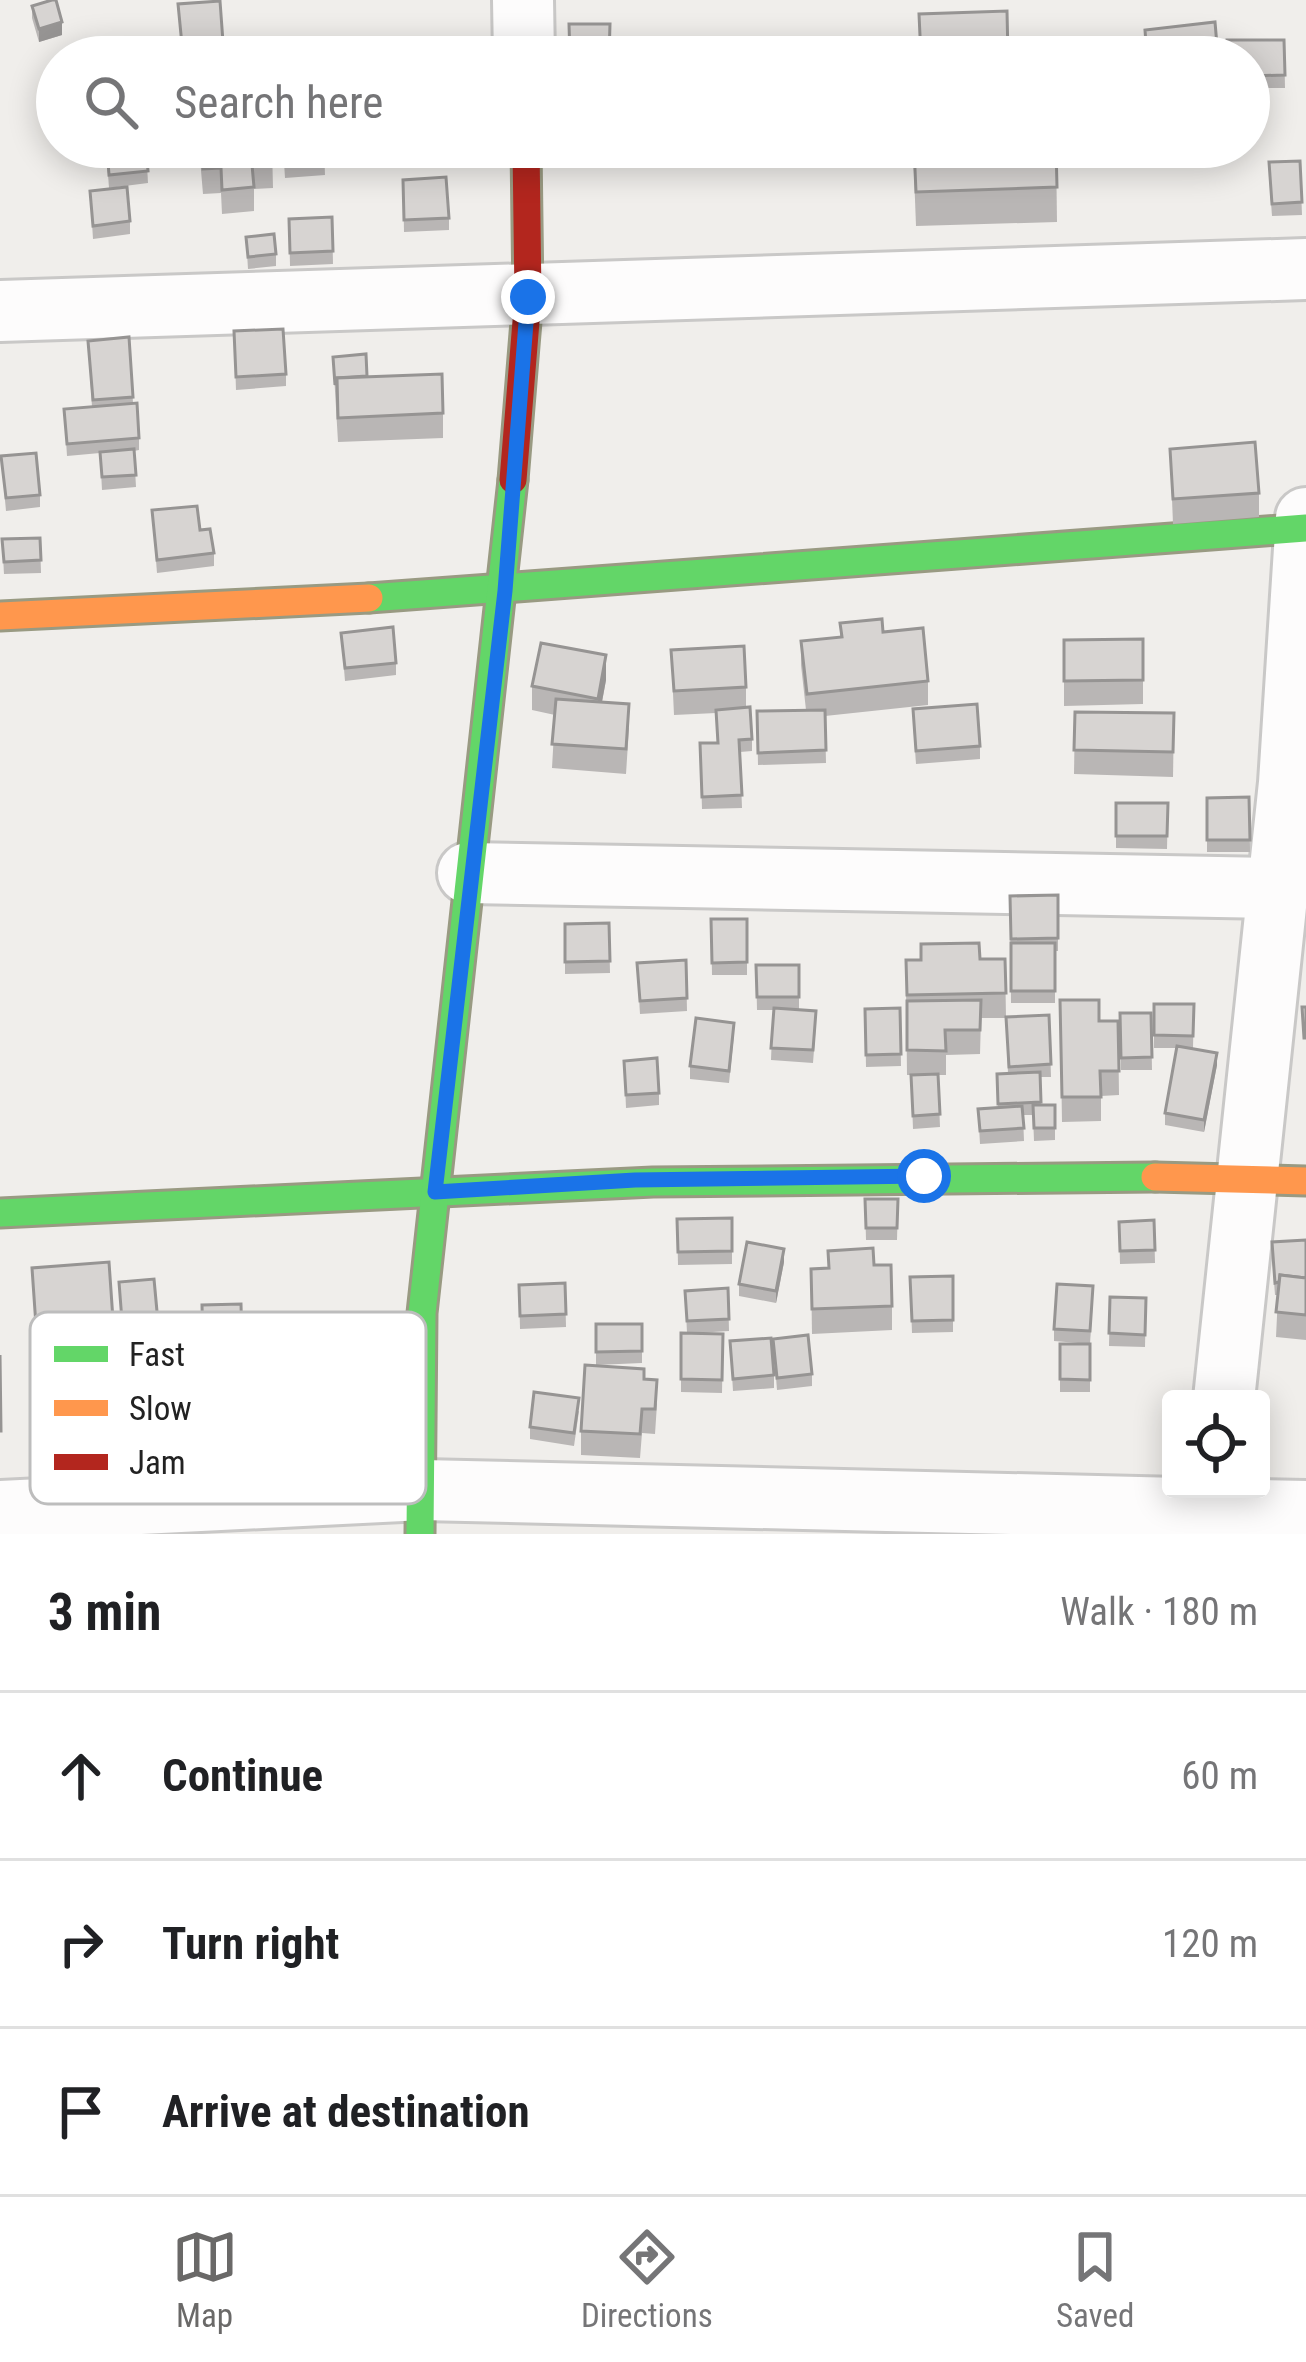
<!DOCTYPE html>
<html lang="en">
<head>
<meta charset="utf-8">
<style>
  :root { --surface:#fff; --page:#f2f2f2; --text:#202124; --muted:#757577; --line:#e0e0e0; --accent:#6a6968 }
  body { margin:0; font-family:"Roboto Condensed",sans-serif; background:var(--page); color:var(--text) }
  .controls { position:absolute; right:36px; bottom:36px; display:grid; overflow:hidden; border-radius:12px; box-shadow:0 6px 30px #0003 }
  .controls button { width:108px; height:108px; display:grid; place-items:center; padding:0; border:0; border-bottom:3px solid var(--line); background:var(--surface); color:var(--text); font:60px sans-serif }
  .stop { position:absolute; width:36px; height:36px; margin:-27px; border:9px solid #1a73e8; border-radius:50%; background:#fff }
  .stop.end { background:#1a73e8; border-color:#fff; box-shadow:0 3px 12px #0008 }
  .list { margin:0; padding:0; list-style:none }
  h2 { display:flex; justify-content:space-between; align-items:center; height:156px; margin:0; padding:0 48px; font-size:51px }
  h2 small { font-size:39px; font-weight:400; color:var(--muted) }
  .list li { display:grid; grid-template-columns:78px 1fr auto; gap:36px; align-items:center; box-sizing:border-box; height:168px; padding:0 48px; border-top:3px solid var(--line) }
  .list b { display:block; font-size:45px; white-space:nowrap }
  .list em { font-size:39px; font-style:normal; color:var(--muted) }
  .icon { flex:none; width:66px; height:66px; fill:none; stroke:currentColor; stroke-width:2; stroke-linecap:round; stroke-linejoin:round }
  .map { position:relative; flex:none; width:1306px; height:1534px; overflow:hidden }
  .search { position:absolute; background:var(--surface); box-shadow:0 6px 30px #0003; left:36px; right:36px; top:36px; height:132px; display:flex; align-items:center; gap:30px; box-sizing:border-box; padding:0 42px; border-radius:66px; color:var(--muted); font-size:45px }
  .sheet { height:660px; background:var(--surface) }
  nav { display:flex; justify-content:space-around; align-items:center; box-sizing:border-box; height:168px; border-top:3px solid var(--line); background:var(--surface); font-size:33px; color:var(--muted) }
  nav a { display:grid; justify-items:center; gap:6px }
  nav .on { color:var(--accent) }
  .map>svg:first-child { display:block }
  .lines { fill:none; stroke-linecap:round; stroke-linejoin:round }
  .street-casing { stroke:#c9c8c7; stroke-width:66 }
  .fast-casing { stroke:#999a82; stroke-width:33 }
  .slow-casing { stroke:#999a82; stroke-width:33 }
  .jam-casing { stroke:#999a82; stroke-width:33 }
  .street { stroke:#fdfcfc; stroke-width:60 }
  .fast { stroke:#63d668; stroke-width:27 }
  .slow { stroke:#ff974d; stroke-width:27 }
  .jam { stroke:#b3261e; stroke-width:27 }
  .wall { fill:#b9b6b5 }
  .shaded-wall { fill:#969493 }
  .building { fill:#d7d4d2; stroke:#969493; stroke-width:3 }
  .route { stroke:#1a73e8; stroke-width:15 }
  .key { fill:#fff; stroke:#bdbdbd; stroke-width:3 }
  .key-label { font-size:33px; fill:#222 }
</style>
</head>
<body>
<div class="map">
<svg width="1306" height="1534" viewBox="0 0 1306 1534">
  <rect width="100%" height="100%" fill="#f0eeeb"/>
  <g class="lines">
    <defs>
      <g id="street">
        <polyline points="523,0 524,57"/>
        <polyline points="0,311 1306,269"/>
        <polyline points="468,873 1278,888"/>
        <polyline points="1224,1399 1289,783 1306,518"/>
        <polyline points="0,1511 422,1490 1306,1511"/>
      </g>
      <g id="fast">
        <polyline points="369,598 1306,528"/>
        <polyline points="0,1213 653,1182 1155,1177"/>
        <polyline points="420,1534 422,1313 513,480"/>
      </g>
      <g id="slow">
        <polyline points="0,616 369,598"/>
        <polyline points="1155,1177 1306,1181"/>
      </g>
      <polyline id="jam" points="513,480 528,297 526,147"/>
    </defs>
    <use href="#street" class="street-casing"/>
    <use href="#fast" class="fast-casing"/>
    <use href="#slow" class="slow-casing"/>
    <use href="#jam" class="jam-casing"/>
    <use href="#street" class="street"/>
    <use href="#fast" class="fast"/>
    <use href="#slow" class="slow"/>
    <use href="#jam" class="jam"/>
  </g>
  <g class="wall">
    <polygon points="178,4 223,42 223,55 182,57"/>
    <polygon points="32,6 62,35 39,42 32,18"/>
    <polygon points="1284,40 1285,88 1249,88 1249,57"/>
    <polygon points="106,147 146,147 148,183 109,188"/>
    <polygon points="199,147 272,147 273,188 254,189 254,211 222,214 221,193 203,194"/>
    <polygon points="283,147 324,147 325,175 285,178"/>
    <polygon points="913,147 1056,147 1057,222 916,226"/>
    <polygon points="1152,147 1229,147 1229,150 1153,159"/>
    <polygon points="1300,161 1302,215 1272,216 1269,175"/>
    <polygon points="403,180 449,218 449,230 404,232"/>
    <polygon points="90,191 130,221 130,234 93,239"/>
    <polygon points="332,217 333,264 290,266 289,219"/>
    <polygon points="246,237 276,254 276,266 248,269"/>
    <polygon points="234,331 286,374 286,386 236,390"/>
    <polygon points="129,337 133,403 139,438 139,450 134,451 136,487 102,490 100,453 67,456 64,409 92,407 88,341"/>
    <polygon points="333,357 367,376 443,413 443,438 338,442"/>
    <polygon points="1170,449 1259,493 1259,517 1173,524"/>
    <polygon points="1,456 40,495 40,507 6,511"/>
    <polygon points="152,510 214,553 214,566 157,573"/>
    <polygon points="40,538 41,573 4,574 2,539"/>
    <polygon points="840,623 883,632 928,681 928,705 825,716 826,763 758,765 757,711 806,710 801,665 801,641 840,637"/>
    <polygon points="341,633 396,663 396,675 345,681"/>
    <polygon points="1143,639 1143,704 1064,706 1064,640"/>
    <polygon points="671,650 746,687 746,708 752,739 752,751 740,752 742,808 702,809 700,743 717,743 716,713 674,715"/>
    <polygon points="606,680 602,702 629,728 626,774 552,768 555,715 532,710 532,686"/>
    <polygon points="1075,712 1174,713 1173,777 1074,774"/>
    <polygon points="913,722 980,746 980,759 916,764"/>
    <polygon points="1249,797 1250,852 1207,852 1207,798"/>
    <polygon points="1116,803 1168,803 1167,849 1116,848"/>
    <polygon points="1058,895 1058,951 1055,951 1055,1003 1011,1003 1010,896"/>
    <polygon points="711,919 747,919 747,975 712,975"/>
    <polygon points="609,923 610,973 565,974 565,924"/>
    <polygon points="980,959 1005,959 1006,1018 981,1018 980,1054 946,1055 946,1075 938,1075 940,1127 913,1129 911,1075 907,1075 906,985"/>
    <polygon points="686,960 687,1011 640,1014 637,963"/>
    <polygon points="756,965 799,965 799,1010 816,1024 813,1063 771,1060 773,1010 757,1010"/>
    <polygon points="1060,1000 1099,1021 1118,1021 1119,1095 1101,1096 1101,1121 1062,1122"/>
    <polygon points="1154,1004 1194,1004 1193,1048 1217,1065 1204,1132 1165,1125 1165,1113 1177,1048 1154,1048"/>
    <polygon points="900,1008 901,1066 866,1067 865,1009"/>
    <polygon points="1120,1013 1151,1013 1152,1070 1121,1070"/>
    <polygon points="1049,1015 1051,1077 1040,1077 1041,1105 1055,1105 1055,1140 1034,1141 1033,1115 1023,1115 1024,1141 980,1144 978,1109 998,1108 997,1074 1008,1074 1006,1017"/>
    <polygon points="734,1035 729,1083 690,1079 690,1066"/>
    <polygon points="624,1061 659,1093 659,1105 626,1108"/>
    <polygon points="865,1199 898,1199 897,1240 866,1240"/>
    <polygon points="732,1218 732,1264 678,1265 677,1219"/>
    <polygon points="1154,1220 1155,1263 1120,1264 1119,1222"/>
    <polygon points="1306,1240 1306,1340 1276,1337 1278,1295 1275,1295 1272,1255"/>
    <polygon points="784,1262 776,1303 739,1296 739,1284"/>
    <polygon points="32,1268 114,1334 114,1347 123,1347 119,1282 166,1396 166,1420 135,1423 137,1474 59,1479 52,1363 37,1364"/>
    <polygon points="811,1269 892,1306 892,1330 812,1334"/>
    <polygon points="953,1276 953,1332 912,1333 910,1277"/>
    <polygon points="565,1283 566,1327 520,1329 519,1285"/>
    <polygon points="728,1288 729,1331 697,1333 723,1334 722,1393 681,1392 681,1333 687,1333 685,1291"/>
    <polygon points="1110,1297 1146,1298 1145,1347 1109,1346"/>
    <polygon points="1093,1299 1090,1344 1054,1341 1054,1329"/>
    <polygon points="241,1304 242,1352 274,1350 276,1399 235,1402 233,1359 203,1359 202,1305"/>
    <polygon points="596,1324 642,1324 642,1363 596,1365"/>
    <polygon points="773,1339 812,1374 812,1386 777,1390"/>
    <polygon points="730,1341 774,1375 774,1388 733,1391"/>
    <rect x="1060" y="1344" width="30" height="48"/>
    <polygon points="228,1361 229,1421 172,1423 171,1363"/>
    <polygon points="644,1379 657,1404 655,1434 642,1433 640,1458 581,1455 581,1431"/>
    <polygon points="579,1411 574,1446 530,1439 530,1427"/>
  </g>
  <g class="shaded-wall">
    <polygon points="62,22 62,35 39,42 39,29"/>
    <polygon points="606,655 606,680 598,723 598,699"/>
    <polygon points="1217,1053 1217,1065 1204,1132 1204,1120"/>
    <polygon points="784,1249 784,1262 776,1303 776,1291"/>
  </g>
  <g class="building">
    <polygon points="52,0 56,0 62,22 39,29 32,6"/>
    <polygon points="220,1 223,42 182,45 178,4"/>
    <polygon points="1007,11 1008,57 921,57 919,14"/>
    <polygon points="1215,22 1218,57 1147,57 1145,30"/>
    <polygon points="569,24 610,24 609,57 570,57"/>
    <polygon points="1227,40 1284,40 1285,75 1249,76 1249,57 1228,57"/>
    <polygon points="107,147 146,147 148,171 109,175"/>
    <polygon points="201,147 272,147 273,164 252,165 254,187 222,190 221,168 203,169"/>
    <polygon points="284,147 324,147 325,162 285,165"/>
    <polygon points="914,147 1056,147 1057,187 916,192"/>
    <polygon points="1300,161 1302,202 1272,204 1269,162"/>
    <polygon points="446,177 449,218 404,220 403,180"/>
    <polygon points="127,187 130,221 93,226 90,191"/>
    <polygon points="332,217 333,251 290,253 289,219"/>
    <polygon points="274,234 276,254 248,257 246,237"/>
    <polygon points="283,329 286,374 236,377 234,331"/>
    <polygon points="129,337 133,397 93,400 88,341"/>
    <polygon points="366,354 367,376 337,378 335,385 333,357"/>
    <polygon points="442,374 443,413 338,418 337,378"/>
    <polygon points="137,403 139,438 67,444 64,409"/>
    <polygon points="1255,442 1259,493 1173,499 1170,449"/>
    <polygon points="134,449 136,475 102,477 100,452"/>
    <polygon points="36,453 40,495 6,498 1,456"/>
    <polygon points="197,506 200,530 210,529 214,553 157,560 152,510"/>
    <polygon points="40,538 41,560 4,562 2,539"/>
    <polygon points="882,619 883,632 923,628 928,681 807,694 801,641 842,637 840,623"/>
    <polygon points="393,627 396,663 345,668 341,633"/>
    <polygon points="1143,639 1143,680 1064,681 1064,640"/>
    <polygon points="541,643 606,655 598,699 532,686"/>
    <polygon points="744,646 746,687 674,691 671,650"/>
    <polygon points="556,699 629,704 626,749 552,744"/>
    <polygon points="977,704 980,746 916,751 913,709"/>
    <polygon points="750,707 752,739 739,740 742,795 702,797 700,743 718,743 716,710"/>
    <polygon points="825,710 826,750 758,753 757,711"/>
    <polygon points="1075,712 1174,713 1173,752 1074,750"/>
    <polygon points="1249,797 1250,840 1207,840 1207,798"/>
    <polygon points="1116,803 1168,803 1167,836 1116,836"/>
    <polygon points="1058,895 1058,938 1011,939 1010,896"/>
    <polygon points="711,919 747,919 747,962 712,963"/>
    <polygon points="609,923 610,961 565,962 565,924"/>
    <polygon points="979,943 980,959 1005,959 1006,993 907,995 906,960 921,960 921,944"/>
    <rect x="1011" y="943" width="44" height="48"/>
    <polygon points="686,960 687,998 640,1001 637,963"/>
    <polygon points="756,965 799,965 799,997 757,997"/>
    <polygon points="981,1000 980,1030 945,1030 946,1051 907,1050 907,1001"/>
    <polygon points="1060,1000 1099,1000 1099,1021 1118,1021 1119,1071 1100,1071 1101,1097 1062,1097"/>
    <polygon points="1154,1004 1194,1004 1193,1036 1154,1035"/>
    <polygon points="1302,1007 1306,1007 1306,1038 1304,1038"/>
    <polygon points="774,1008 816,1011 813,1050 771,1048"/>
    <polygon points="900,1008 901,1054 866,1055 865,1009"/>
    <polygon points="1120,1013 1151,1013 1152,1057 1121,1058"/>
    <polygon points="1049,1015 1051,1064 1009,1067 1006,1017"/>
    <polygon points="696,1018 734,1023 729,1071 690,1066"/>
    <polygon points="1177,1046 1217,1053 1204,1120 1165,1113"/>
    <polygon points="657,1058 659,1093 626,1095 624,1061"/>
    <polygon points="1040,1072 1041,1102 998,1104 997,1074"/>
    <polygon points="938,1074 940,1114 913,1116 911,1075"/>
    <polygon points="1033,1105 1055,1105 1055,1128 1034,1128"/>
    <polygon points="1022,1106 1024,1128 980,1131 978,1109"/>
    <polygon points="865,1199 898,1199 897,1228 866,1228"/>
    <polygon points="732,1218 732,1251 678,1252 677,1219"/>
    <polygon points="1154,1220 1155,1250 1120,1251 1119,1222"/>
    <polygon points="1306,1240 1306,1278 1280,1275 1279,1282 1275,1283 1272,1242"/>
    <polygon points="747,1242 784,1249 776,1291 739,1284"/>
    <polygon points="873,1248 874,1265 891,1265 892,1306 812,1309 811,1269 829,1268 828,1251"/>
    <polygon points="109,1262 114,1334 37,1340 32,1268"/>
    <polygon points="1280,1275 1306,1278 1306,1315 1276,1312"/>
    <polygon points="953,1276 953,1320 912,1321 910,1277"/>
    <polygon points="154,1279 160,1344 124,1347 119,1282"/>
    <polygon points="565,1283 566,1314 520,1316 519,1285"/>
    <polygon points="1057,1284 1093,1286 1090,1331 1054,1329"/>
    <polygon points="728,1288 729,1319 687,1321 685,1291"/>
    <polygon points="1110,1297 1146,1298 1145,1335 1109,1333"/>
    <polygon points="241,1304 242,1346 203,1347 202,1305"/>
    <polygon points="596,1324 642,1324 642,1351 596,1352"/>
    <polygon points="681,1333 723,1334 722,1380 681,1379"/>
    <polygon points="808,1335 812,1374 777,1378 773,1339"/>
    <polygon points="771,1338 774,1375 733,1379 730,1341"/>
    <polygon points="1060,1344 1090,1344 1090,1380 1060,1379"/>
    <polygon points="0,1355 1,1431 0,1431"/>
    <polygon points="585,1365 644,1369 644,1379 657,1380 655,1409 642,1409 640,1434 581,1431"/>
    <polygon points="534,1392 579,1398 574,1433 530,1427"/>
  </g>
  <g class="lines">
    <polyline class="route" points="528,297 505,591 435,1192 635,1180 924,1176"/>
  </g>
  <rect x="30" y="1312" width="396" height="192" rx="18" class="key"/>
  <rect x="54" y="1346" width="54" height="16" fill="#63d668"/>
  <rect x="54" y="1400" width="54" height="16" fill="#ff974d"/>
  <rect x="54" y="1454" width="54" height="16" fill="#b3261e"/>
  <g class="key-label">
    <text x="129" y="1366">Fast</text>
    <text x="129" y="1420">Slow</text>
    <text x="129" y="1474">Jam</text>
  </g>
</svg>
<div class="controls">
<button><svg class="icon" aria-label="locate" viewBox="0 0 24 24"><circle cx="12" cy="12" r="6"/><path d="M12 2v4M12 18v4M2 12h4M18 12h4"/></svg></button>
</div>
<div class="stop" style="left:924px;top:1176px"></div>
<div class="stop end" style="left:528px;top:297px"></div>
<div class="search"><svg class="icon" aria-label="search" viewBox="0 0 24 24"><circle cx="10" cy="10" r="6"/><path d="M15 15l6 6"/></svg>Search here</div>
</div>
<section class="sheet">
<h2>3 min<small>Walk · 180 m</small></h2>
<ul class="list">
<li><svg class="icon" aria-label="ahead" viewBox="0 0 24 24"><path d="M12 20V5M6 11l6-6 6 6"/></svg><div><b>Continue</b></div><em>60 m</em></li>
<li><svg class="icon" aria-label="right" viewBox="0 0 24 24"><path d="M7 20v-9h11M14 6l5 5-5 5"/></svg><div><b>Turn right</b></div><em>120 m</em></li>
<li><svg class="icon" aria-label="arrive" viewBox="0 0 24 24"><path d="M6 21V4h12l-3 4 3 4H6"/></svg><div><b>Arrive at destination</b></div></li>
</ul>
</section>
<nav>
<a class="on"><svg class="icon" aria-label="map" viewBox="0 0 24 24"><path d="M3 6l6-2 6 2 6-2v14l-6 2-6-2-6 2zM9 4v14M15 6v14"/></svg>Map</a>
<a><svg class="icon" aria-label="directions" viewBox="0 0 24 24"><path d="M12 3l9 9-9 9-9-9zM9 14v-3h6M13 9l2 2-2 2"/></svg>Directions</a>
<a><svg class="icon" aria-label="saved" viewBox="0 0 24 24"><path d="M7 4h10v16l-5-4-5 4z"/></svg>Saved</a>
</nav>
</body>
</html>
